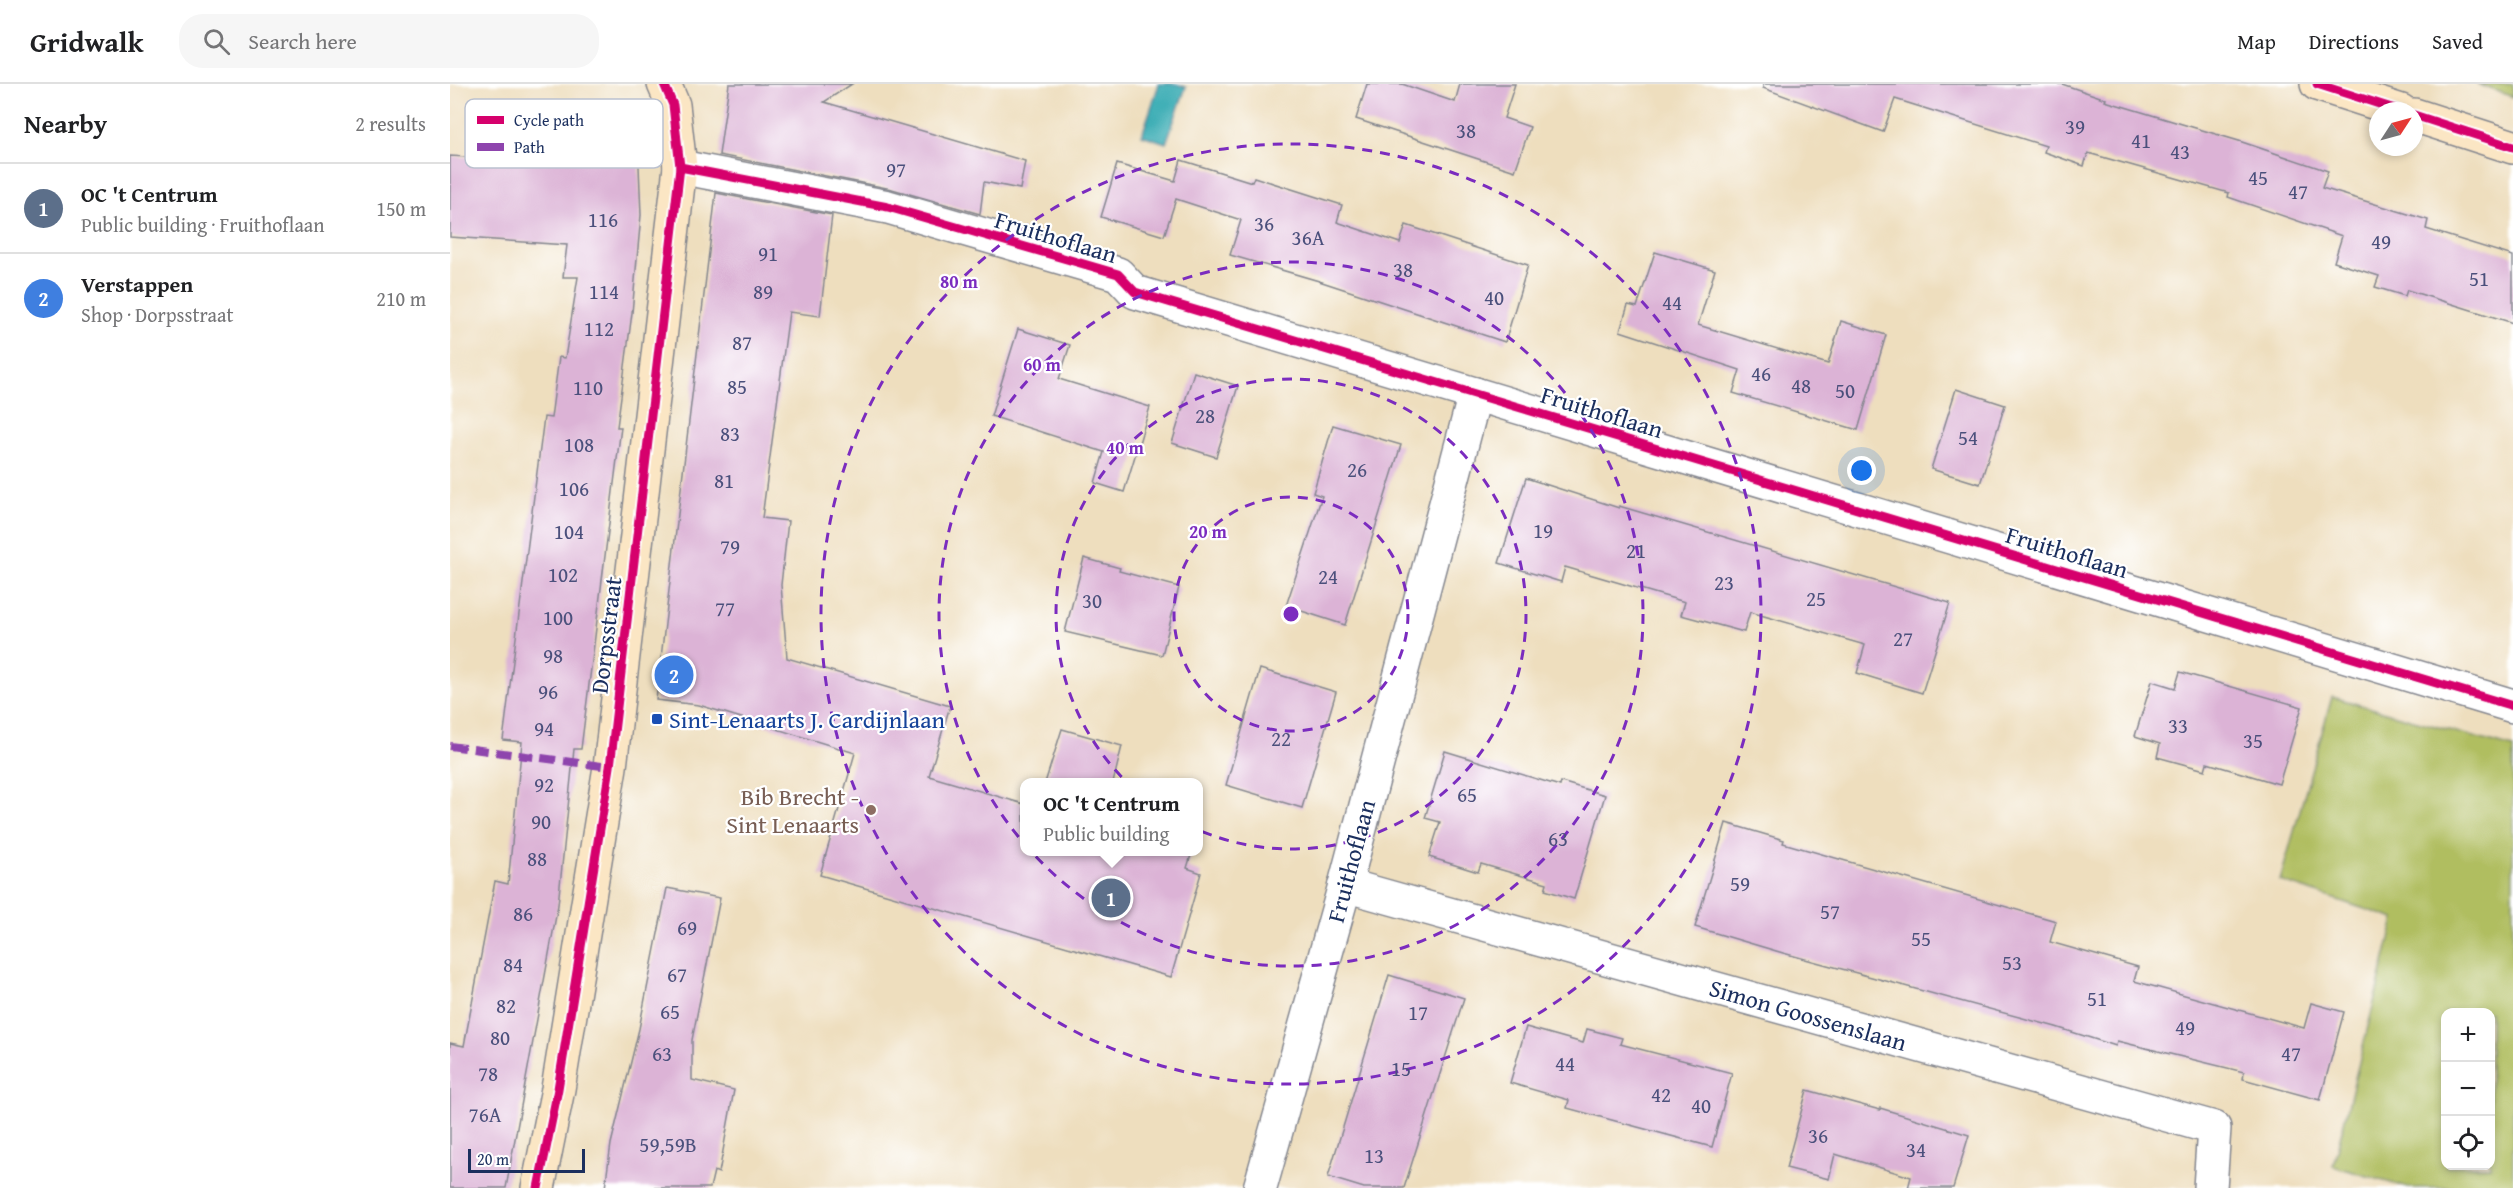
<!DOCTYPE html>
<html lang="en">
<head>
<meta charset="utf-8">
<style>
  :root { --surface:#fff; --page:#f6f6f6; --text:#202124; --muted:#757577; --line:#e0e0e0; --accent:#0f766e }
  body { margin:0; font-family:"Gentium Book Plus",serif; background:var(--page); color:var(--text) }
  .controls { position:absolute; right:18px; bottom:18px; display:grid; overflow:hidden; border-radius:12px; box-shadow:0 3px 9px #0003 }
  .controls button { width:54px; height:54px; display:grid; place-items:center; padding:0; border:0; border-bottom:2px solid var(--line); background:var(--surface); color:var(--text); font:30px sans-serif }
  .compass { position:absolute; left:1919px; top:18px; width:54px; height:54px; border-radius:50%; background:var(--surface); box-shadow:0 3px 9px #0003; rotate:54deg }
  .scale { position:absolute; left:18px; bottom:15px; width:117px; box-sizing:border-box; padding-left:6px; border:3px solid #1b2f5e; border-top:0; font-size:16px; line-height:21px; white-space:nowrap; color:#1b2f5e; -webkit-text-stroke:4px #fff; paint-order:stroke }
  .you { position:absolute; left:1412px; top:387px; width:21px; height:21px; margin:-15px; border:4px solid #fff; border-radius:50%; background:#1a73e8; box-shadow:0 0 0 9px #1a73e833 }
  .badge { display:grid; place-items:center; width:39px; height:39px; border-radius:50%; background:var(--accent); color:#fff; font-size:20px; font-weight:700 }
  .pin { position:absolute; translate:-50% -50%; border:3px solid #fff; box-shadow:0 2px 6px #0006 }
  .popup { position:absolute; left:570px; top:694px; width:183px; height:78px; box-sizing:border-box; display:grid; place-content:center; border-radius:12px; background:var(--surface); filter:drop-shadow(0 2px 4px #0005); font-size:20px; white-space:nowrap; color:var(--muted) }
  .popup b { font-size:22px; color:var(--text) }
  .popup::after { content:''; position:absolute; left:50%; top:100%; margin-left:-12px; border:12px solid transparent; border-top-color:var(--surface) }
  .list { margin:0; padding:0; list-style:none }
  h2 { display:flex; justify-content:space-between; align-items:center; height:78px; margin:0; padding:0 24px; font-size:26px }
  h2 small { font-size:20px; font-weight:400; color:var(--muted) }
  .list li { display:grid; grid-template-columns:39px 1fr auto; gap:18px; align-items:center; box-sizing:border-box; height:90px; padding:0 24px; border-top:2px solid var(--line) }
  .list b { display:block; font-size:22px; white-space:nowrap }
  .list p { margin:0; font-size:20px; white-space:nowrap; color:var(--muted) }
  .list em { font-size:20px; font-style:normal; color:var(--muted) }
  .icon { flex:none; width:33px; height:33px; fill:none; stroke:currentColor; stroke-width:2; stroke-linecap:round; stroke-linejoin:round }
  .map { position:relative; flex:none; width:2063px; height:1104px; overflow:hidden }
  header { display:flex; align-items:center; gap:36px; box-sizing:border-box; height:84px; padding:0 30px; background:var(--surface); border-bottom:2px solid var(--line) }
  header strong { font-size:28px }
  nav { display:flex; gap:33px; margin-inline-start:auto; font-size:21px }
  .search { width:420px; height:54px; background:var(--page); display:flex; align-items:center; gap:15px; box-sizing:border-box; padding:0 21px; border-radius:24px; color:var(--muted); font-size:22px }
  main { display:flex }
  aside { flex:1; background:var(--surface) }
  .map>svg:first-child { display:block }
  .green { fill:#b0be60; stroke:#66765f; stroke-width:1.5; fill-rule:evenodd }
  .water { fill:#39abb3; stroke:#2a6d88; stroke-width:1.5 }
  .building { fill:#dcb3d6 }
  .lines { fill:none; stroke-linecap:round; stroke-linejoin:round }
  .street-casing { stroke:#84868e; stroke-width:36 }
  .secondary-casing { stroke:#84868e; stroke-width:36 }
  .street { stroke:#fff; stroke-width:33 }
  .secondary { stroke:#fbe6c4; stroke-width:33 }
  .quiet { stroke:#8e44ad; stroke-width:8; stroke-dasharray:15 8; stroke-linecap:butt }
  .cycleway-casing { stroke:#fff; stroke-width:13 }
  .cycleway { stroke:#d6006c; stroke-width:9 }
  .ring { fill:none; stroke:#7b2cbf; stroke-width:3; stroke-dasharray:10 8 }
  .transit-dot { fill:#1a4fb4; stroke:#fff; stroke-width:2 }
  .education-dot { fill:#8d6e63; stroke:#fff; stroke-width:2 }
  .labels { text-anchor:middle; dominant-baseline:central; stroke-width:4.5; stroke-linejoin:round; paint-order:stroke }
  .number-label { font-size:21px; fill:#4b507c }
  .street-label { font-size:24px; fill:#1b2f5e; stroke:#fff }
  .transit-label { font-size:24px; fill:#164399; stroke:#fff; text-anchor:start }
  .education-label { font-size:24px; fill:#785e54; stroke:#fff; text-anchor:end }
  .key { fill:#fff; stroke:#bbc1cf; stroke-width:1.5 }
  .key-label { font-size:16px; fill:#1b2f5e }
  .centre { fill:#7b2cbf; stroke:#fff; stroke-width:3 }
  .ring-label { font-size:18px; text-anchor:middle; font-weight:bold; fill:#7b2cbf; stroke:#fff; stroke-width:4.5; stroke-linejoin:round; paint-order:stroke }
</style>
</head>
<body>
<header>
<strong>Gridwalk</strong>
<div class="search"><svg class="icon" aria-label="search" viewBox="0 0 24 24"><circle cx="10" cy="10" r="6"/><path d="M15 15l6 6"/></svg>Search here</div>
<nav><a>Map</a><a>Directions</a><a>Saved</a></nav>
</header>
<main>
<aside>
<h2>Nearby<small>2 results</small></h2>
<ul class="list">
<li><span class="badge" style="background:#5c6f8a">1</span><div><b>OC 't Centrum</b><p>Public building · Fruithoflaan</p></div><em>150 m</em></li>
<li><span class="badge" style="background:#3f7fe0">2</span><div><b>Verstappen</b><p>Shop · Dorpsstraat</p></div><em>210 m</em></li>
</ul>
</aside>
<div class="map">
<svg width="2063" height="1104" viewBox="0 0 2063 1104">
  <rect width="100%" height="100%" fill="#fff"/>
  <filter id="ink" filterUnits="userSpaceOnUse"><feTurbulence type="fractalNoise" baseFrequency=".0167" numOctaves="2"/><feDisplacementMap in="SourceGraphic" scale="12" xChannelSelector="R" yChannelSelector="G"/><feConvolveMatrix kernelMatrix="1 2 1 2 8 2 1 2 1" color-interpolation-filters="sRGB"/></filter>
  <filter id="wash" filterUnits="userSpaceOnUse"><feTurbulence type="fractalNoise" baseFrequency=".008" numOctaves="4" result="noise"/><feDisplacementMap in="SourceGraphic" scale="24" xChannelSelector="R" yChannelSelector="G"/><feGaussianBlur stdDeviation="1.35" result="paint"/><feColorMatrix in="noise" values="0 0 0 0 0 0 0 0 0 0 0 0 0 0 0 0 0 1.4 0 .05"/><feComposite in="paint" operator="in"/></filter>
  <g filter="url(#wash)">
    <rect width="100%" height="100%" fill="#eedebe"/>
    <g class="green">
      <polygon points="2027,0 2063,0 2063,13"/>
      <path d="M1882 613 2063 664V1104H1958L1883 1082 1945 835 1830 797ZM1996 928H2040V1082H1996Z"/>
    </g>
    <polygon class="water" points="709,0 726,0 736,3 716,59 692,51"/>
    <g id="blocks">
      <g class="building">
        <polygon points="279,0 402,0 374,18 575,77 570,105 534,98 530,130 442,105 269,71"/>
        <polygon points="917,0 952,0 1005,18 1010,0 1065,0 1054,34 1080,43 1065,87 906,35"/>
        <polygon points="1313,0 1612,0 1656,15 1655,17 1789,57 1878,87 1872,104 1978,136 1976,145 2063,172 2063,239 1957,206 1955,212 1925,203 1929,192 1884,178 1892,152 1778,113 1779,109 1638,69 1634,82 1594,68 1596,62 1445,15 1433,48 1313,4"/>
        <polygon points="92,45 175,49 188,58 191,131 182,229 167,343 171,343 131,665 124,665 108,821 56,1104 0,1104 0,959 14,962 45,797 58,800 72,658 53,656 94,333 101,334 109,273 115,274 128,193 113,193 117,161 0,153 0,72 92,77"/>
        <polygon points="731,76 802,98 804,93 892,121 887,138 950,159 956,141 1078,181 1055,258 869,197 780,171 791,136 726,115 714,152 651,133 667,80 725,97"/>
        <polygon points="266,109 382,131 370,232 339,228 312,434 338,437 331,501 337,574 500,622 479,692 574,720 574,768 742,768 737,784 751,789 721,893 370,791 405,669 249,621 206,616"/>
        <polygon points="1205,168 1265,186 1248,241 1378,280 1391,237 1436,251 1408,346 1283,309 1290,286 1170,247 1178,221 1187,223"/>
        <polygon points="568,245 620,261 609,295 700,323 674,408 645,399 654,368 541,332"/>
        <polygon points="744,288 788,302 766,373 722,359"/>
        <polygon points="1506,305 1555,321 1530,400 1481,385"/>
        <polygon points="883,341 951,361 895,541 836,522 872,412 863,409"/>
        <polygon points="1076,394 1169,424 1169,422 1500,519 1472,609 1407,589 1415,561 1300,528 1294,548 1231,531 1235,518 1115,483 1111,498 1049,479"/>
        <polygon points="634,474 670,484 669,487 729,503 712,571 615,548"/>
        <polygon points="810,585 886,608 852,724 776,701"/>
        <polygon points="1730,588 1852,623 1829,700 1757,679 1755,686 1707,673 1710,660 1685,652 1702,597 1725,604"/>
        <polygon points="612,645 672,662 663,699 595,699"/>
        <polygon points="995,667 1110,702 1111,698 1155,711 1124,815 1095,806 1097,799 1031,780 1028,788 979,773 990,738 975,734"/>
        <polygon points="1276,739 1334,756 1333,759 1606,837 1600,858 1688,883 1684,897 1854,944 1861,919 1894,928 1870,1016 1793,995 1794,988 1667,957 1666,962 1606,943 1333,869 1245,843"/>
        <polygon points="217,804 270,814 242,956 242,996 284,1006 269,1089 264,1087 260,1104 155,1104 161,1060 189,945"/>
        <polygon points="939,891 1014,914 954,1104 914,1104 878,1093"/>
        <polygon points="1076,943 1133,959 1137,945 1172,954 1170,960 1282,989 1262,1063 1117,1024 1119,1016 1060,999"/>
        <polygon points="1357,1006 1430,1026 1430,1024 1519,1051 1503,1104 1458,1104 1461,1093 1385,1070 1379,1095 1336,1084"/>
      </g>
    </g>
  </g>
  <g filter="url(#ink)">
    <use href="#blocks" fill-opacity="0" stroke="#84868e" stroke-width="1.5"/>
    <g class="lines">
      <defs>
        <g id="street">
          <polyline points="230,83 438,123 668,190 685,208 2063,622"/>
          <polyline points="895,801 1764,1044 1760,1104"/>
          <polyline points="810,1104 895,801 1025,310"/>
        </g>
        <g id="secondary">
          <polyline points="1867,0 1951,27"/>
          <polyline points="1964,31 2063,63"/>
          <polyline points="88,1104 108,1005 160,683 230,83 223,21 214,0"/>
        </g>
      </defs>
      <use href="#street" class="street-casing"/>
      <use href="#secondary" class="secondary-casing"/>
      <use href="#street" class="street"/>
      <use href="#secondary" class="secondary"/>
      <polyline class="quiet" points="0,662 160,683"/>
      <defs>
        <g id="cycleway">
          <polyline points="1867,0 1951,27"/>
          <polyline points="1964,31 2063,63"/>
          <polyline points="230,83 438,123 668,190 685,208 2063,622"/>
          <polyline points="88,1104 108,1005 160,683 230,83 223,21 214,0"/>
        </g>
      </defs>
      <use href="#cycleway" class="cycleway-casing"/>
      <use href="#cycleway" class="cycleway"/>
    </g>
  </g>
  <g class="ring">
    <circle cx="841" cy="530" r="117"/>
    <circle cx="841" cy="530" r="235"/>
    <circle cx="841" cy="530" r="352"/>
    <circle cx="841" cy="530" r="470"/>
  </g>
  <rect class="transit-dot" x="201" y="629" width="12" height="12" rx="3"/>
  <circle class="education-dot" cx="421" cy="726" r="6"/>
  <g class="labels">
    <g class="number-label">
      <text x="1625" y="42">39</text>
      <text x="1016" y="46">38</text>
      <text x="1691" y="56">41</text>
      <text x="1730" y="67">43</text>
      <text x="446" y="85">97</text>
      <text x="1808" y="93">45</text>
      <text x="1848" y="107">47</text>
      <text x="153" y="135">116</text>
      <text x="814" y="139">36</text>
      <text x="858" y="153">36A</text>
      <text x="1931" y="157">49</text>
      <text x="318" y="169">91</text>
      <text x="953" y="185">38</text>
      <text x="2029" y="194">51</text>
      <text x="154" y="207">114</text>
      <text x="313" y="207">89</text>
      <text x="1044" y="213">40</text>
      <text x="1222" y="218">44</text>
      <text x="149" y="244">112</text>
      <text x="292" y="258">87</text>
      <text x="1311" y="289">46</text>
      <text x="1351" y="301">48</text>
      <text x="287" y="302">85</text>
      <text x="138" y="303">110</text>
      <text x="1395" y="306">50</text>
      <text x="755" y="331">28</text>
      <text x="280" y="349">83</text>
      <text x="1518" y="353">54</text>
      <text x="129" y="360">108</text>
      <text x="907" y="385">26</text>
      <text x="274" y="396">81</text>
      <text x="124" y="404">106</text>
      <text x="1093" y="446">19</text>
      <text x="119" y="447">104</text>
      <text x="280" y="462">79</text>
      <text x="1186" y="466">21</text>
      <text x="113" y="490">102</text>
      <text x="878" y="492">24</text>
      <text x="1274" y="498">23</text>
      <text x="1366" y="514">25</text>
      <text x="642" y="516">30</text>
      <text x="275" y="524">77</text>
      <text x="108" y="533">100</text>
      <text x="1453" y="554">27</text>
      <text x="103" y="571">98</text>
      <text x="98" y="607">96</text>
      <text x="1728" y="641">33</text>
      <text x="94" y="644">94</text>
      <text x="831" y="654">22</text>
      <text x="1803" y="656">35</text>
      <text x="94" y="700">92</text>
      <text x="1017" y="710">65</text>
      <text x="91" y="737">90</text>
      <text x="1108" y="754">63</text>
      <text x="87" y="774">88</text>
      <text x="1290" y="799">59</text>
      <text x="1380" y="827">57</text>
      <text x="73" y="829">86</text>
      <text x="237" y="843">69</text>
      <text x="1471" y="854">55</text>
      <text x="1562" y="878">53</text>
      <text x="63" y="880">84</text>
      <text x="227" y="890">67</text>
      <text x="1647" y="914">51</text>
      <text x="56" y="921">82</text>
      <text x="220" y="927">65</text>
      <text x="968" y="928">17</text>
      <text x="1735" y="943">49</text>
      <text x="50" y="953">80</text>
      <text x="212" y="969">63</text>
      <text x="1841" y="969">47</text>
      <text x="1115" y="979">44</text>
      <text x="951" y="984">15</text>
      <text x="38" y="989">78</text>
      <text x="1211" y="1010">42</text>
      <text x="1251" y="1021">40</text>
      <text x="35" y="1030">76A</text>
      <text x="1368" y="1051">36</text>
      <text x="218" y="1060">59,59B</text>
      <text x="1466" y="1065">34</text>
      <text x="924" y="1071">13</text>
    </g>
    <g class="street-label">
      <text transform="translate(606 153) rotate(17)">Fruithoflaan</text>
      <text transform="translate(1152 328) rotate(17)">Fruithoflaan</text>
      <text transform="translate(1617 468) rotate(17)">Fruithoflaan</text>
      <text transform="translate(156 551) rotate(-83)">Dorpsstraat</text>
      <text transform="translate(901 777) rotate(-75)">Fruithoflaan</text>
      <text transform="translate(1358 931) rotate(16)">Simon Goossenslaan</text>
    </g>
    <g class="transit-label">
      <text x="219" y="635">Sint-Lenaarts J. Cardijnlaan</text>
    </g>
    <g class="education-label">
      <text x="409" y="712">Bib Brecht -<tspan x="409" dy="28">Sint Lenaarts</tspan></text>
    </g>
  </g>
  <rect x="15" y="15" width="198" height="69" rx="9" class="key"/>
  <rect x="27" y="32" width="27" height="8" fill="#d6006c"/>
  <rect x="27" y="59" width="27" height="8" fill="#8e44ad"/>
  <g class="key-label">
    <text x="64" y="42">Cycle path</text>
    <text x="64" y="69">Path</text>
  </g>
  <circle cx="841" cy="530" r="9" class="centre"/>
  <g class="ring-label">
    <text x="509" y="204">80 m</text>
    <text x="592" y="287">60 m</text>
    <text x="675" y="370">40 m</text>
    <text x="758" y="454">20 m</text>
  </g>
</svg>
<div class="controls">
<button>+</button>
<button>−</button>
<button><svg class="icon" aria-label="locate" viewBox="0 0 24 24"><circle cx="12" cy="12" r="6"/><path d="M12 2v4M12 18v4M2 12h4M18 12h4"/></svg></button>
</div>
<svg class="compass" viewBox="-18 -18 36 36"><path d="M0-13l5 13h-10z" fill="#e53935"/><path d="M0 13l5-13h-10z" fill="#757577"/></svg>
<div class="scale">20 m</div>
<div class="you"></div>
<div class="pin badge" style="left:661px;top:814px;background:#5c6f8a">1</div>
<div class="popup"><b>OC 't Centrum</b>Public building</div>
<div class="pin badge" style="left:224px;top:591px;background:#3f7fe0">2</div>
</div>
</main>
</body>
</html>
